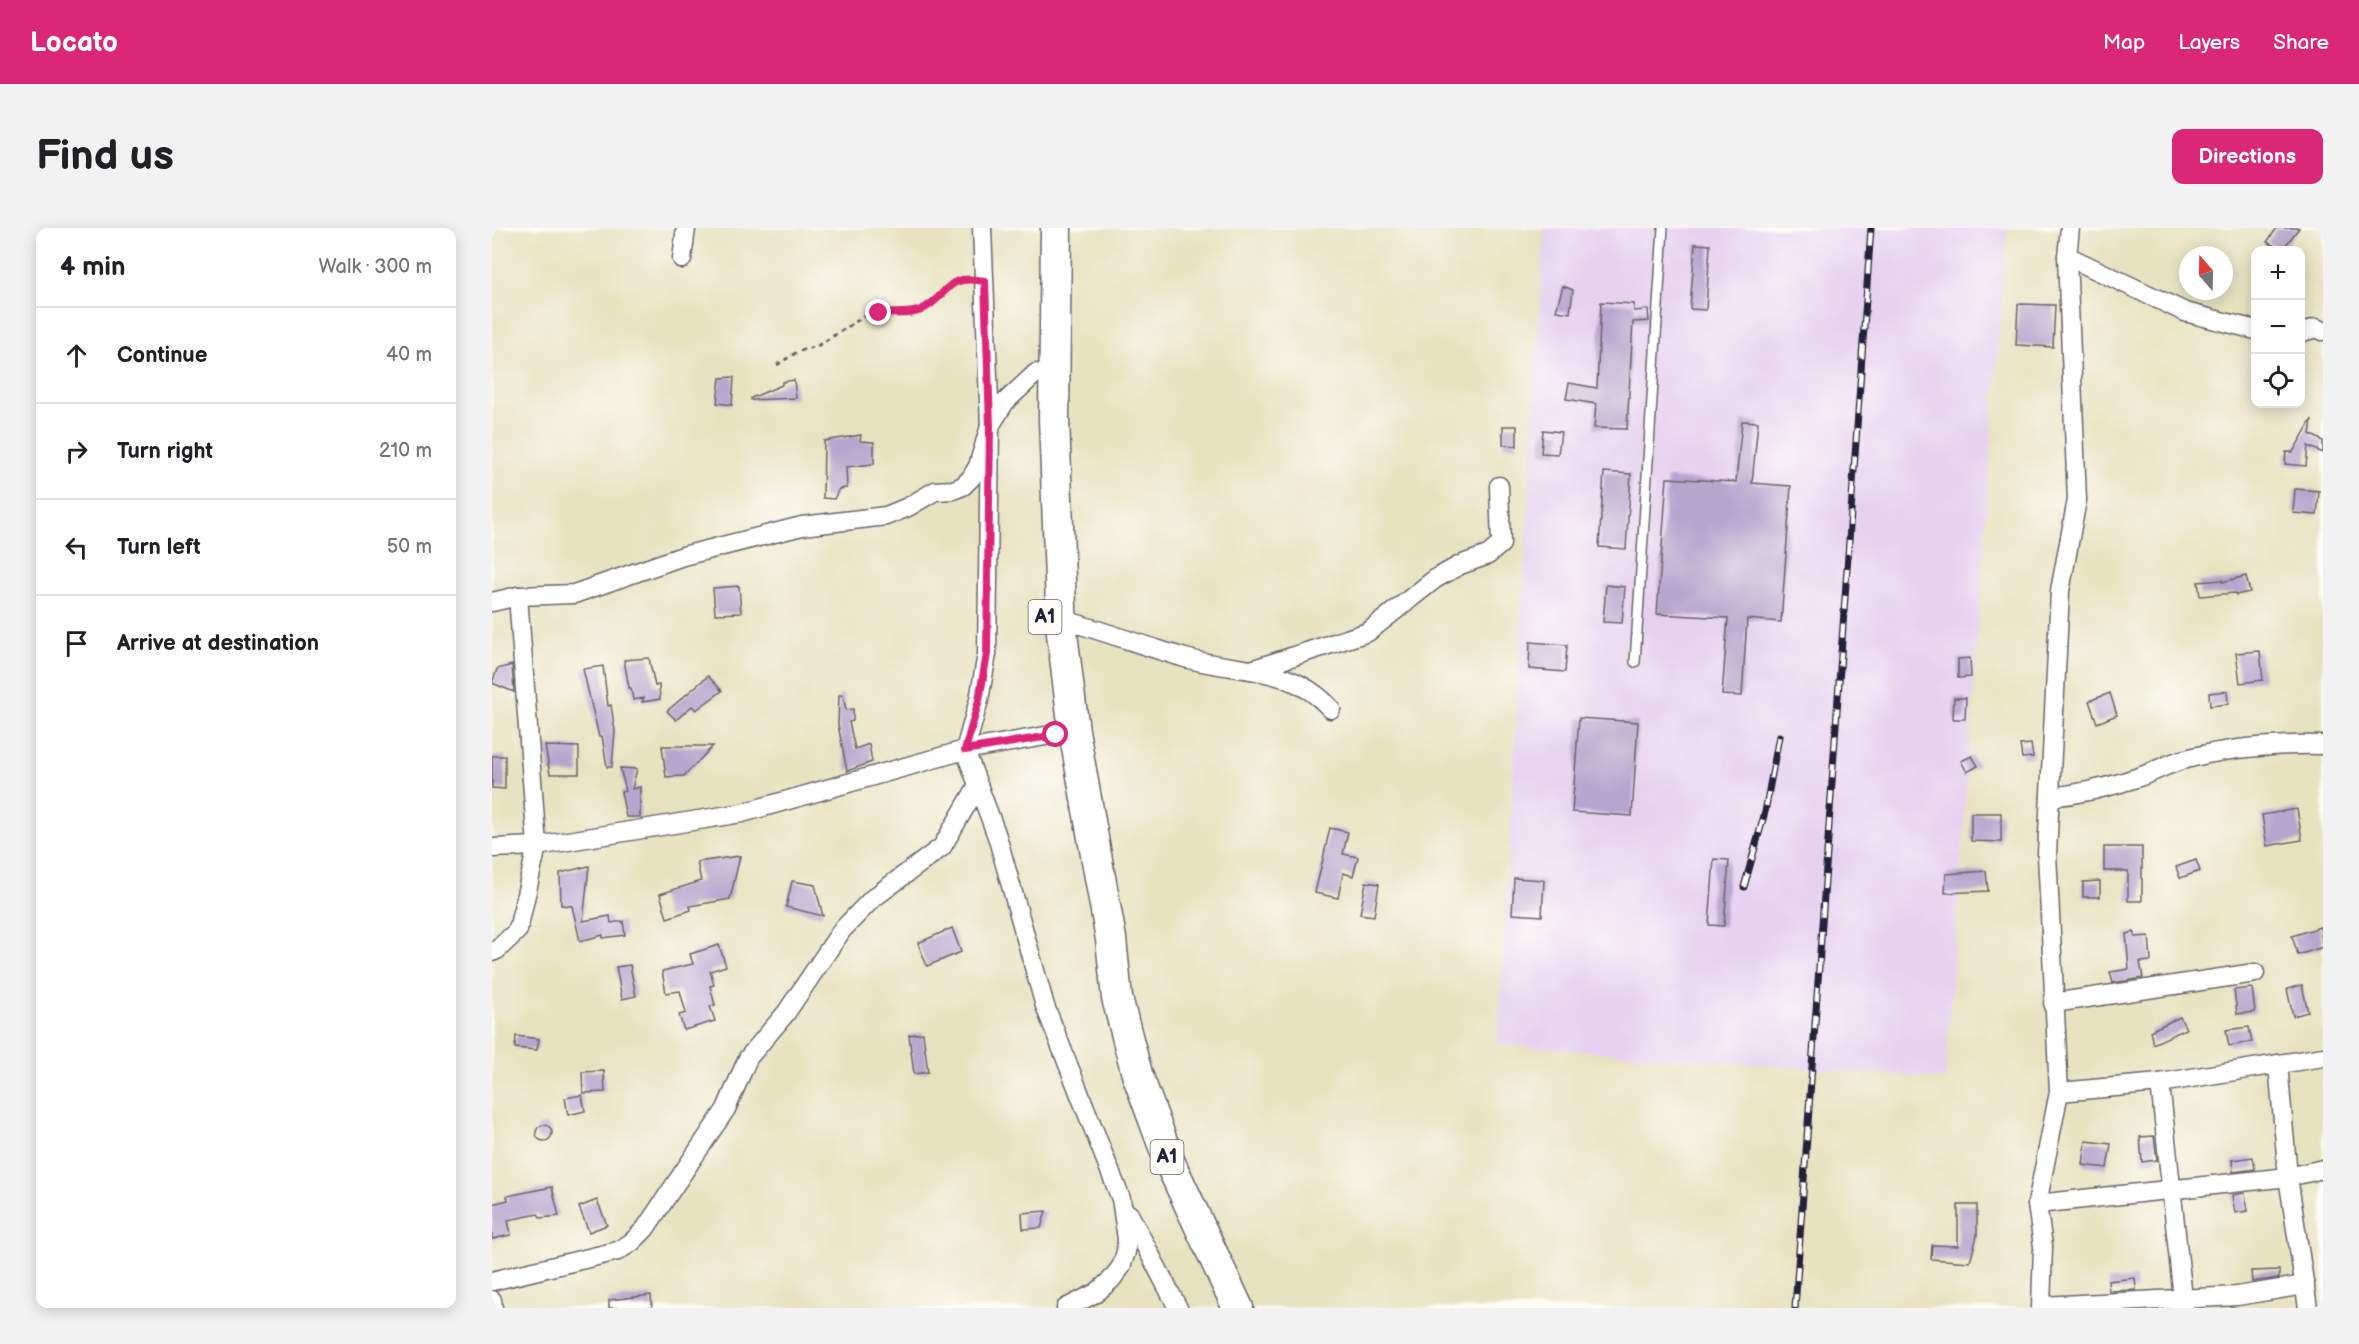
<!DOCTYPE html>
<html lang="en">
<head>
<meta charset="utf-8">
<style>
  :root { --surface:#fff; --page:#f2f2f2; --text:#202124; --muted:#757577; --line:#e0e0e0; --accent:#db2777 }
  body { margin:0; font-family:"Balsamiq Sans",sans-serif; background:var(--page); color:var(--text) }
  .controls { position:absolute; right:18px; top:18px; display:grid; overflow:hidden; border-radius:12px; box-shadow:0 3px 15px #0003 }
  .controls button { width:54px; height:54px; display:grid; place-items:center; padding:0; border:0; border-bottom:2px solid var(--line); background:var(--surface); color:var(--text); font:30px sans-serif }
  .compass { position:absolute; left:1687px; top:18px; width:54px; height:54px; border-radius:50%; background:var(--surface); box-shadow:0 3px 15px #0003; rotate:340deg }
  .stop { position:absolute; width:18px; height:18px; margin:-14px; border:4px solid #db2777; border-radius:50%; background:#fff }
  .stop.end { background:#db2777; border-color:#fff; box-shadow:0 2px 6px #0008 }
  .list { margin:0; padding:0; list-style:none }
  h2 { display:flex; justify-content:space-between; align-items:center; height:78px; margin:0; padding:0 24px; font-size:26px }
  h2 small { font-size:20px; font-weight:400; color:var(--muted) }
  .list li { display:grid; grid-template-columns:39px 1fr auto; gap:18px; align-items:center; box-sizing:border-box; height:96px; padding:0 24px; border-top:2px solid var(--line) }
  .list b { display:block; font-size:22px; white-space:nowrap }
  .list em { font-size:20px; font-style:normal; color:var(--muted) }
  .icon { flex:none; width:33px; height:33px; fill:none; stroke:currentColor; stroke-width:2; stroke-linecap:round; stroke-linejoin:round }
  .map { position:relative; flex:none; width:1831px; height:1080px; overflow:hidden; border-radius:12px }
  header { display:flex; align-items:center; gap:36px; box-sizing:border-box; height:84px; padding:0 30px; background:var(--accent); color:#fff }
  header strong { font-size:28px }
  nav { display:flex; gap:33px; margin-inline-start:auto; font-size:21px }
  .intro { display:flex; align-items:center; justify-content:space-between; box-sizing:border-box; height:144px; padding:0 36px }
  h1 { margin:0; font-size:42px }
  .button { padding:15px 27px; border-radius:12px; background:var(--accent); color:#fff; font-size:21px; font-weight:700 }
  main { display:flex; gap:36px; padding:0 36px }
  aside { flex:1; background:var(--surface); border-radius:12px; box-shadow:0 3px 15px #0003 }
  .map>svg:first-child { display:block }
  .built { fill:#e6d2f0 }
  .building { fill:#b6a5cd }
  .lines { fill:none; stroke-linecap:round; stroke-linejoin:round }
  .service-casing { stroke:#67656a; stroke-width:12 }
  .minor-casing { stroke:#67656a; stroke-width:21 }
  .trunk-casing { stroke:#67656a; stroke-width:33 }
  .path { stroke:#67656a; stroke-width:3; stroke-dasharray:4.5 4.5; stroke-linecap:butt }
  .service { stroke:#fff; stroke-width:9 }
  .minor { stroke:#fff; stroke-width:18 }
  .trunk { stroke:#fff; stroke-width:30 }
  .rail-casing { stroke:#22223b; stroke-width:7 }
  .rail { stroke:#fdfcf7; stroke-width:4.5; stroke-dasharray:14; stroke-linecap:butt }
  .route { stroke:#db2777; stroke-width:8 }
  .labels { text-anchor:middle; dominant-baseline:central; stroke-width:4.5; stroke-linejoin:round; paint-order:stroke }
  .shield { fill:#fdfcf7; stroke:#646373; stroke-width:1.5 }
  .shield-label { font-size:20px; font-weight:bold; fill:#22223b }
</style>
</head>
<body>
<header>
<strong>Locato</strong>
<nav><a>Map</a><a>Layers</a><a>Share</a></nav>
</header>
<div class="intro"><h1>Find us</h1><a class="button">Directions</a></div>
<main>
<aside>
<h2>4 min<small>Walk · 300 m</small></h2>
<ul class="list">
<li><svg class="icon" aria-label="ahead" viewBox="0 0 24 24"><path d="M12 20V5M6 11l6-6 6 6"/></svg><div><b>Continue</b></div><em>40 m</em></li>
<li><svg class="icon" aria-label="right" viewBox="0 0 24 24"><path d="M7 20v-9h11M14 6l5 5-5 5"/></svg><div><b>Turn right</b></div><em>210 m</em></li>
<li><svg class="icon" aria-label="left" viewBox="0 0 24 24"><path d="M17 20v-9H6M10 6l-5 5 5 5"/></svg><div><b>Turn left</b></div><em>50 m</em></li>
<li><svg class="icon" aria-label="arrive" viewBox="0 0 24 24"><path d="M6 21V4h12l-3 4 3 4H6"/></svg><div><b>Arrive at destination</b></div></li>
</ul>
</aside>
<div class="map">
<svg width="1831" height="1080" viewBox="0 0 1831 1080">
  <rect width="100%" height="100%" fill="#fdfcf7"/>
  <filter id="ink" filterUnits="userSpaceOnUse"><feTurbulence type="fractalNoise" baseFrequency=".0167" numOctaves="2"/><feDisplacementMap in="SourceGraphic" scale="12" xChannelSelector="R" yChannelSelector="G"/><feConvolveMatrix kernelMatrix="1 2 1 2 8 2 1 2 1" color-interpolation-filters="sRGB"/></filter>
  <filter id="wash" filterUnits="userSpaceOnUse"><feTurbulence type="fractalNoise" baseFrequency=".008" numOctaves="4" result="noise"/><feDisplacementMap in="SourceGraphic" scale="24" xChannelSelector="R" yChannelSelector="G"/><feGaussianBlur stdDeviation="1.35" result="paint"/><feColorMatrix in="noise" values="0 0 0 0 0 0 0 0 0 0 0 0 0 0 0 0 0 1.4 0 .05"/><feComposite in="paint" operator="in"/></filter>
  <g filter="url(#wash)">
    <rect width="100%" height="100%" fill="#e7e2c0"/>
    <polygon class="built" points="1052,0 1515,0 1453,851 1006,816"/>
    <g id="blocks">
      <g class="building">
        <polygon points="1785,0 1807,0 1790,22 1775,14"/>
        <polygon points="1203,16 1218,17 1214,82 1198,81"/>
        <polygon points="1071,58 1081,62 1078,85 1064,83"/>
        <polygon points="1109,74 1142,76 1142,83 1156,82 1157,93 1141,94 1135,201 1102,200 1104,176 1074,171 1077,155 1105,160"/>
        <polygon points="1526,76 1563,77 1561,119 1524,117"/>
        <polygon points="242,149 240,177 225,175 228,150"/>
        <polygon points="302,152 304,170 259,172 259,170 290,157 290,154"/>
        <polygon points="1820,191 1818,206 1831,213 1831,225 1816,218 1814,238 1793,236 1794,224 1801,224"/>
        <polygon points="1250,193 1266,194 1260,255 1299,258 1289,394 1255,391 1250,468 1230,467 1236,390 1165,386 1175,250 1244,254"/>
        <polygon points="1011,198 1025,198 1025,218 1011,217"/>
        <polygon points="1051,202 1069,204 1066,226 1049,225"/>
        <polygon points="369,207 368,213 382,214 382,236 354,239 355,260 347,261 342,271 331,270 332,213"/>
        <polygon points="1112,244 1139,246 1134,321 1107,319"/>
        <polygon points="1803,261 1827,263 1825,287 1801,285"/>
        <polygon points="1754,348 1758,364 1744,367 1743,365 1708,368 1706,354 1730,352 1730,354"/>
        <polygon points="1114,357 1133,359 1130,395 1111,394"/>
        <polygon points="247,358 249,385 223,386 221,360"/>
        <polygon points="1038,414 1075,417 1073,444 1037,441"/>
        <polygon points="1768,423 1771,452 1748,455 1744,425"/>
        <polygon points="157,430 163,458 167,457 168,471 150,474 152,470 141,472 139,460 137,460 132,432"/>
        <polygon points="1478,430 1479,449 1466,450 1466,431"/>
        <polygon points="20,437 22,464 0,455 5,441"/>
        <polygon points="111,438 116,478 119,477 123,503 120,539 115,539 110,508 107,509 91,441"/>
        <polygon points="216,448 230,463 204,482 200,478 184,492 175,483"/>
        <polygon points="1735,463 1736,476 1718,478 1717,465"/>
        <polygon points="1618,465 1625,487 1605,495 1597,473"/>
        <polygon points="347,467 351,467 354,482 361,481 361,493 357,494 363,521 377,516 380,534 355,543 346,497"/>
        <polygon points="1462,470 1474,470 1473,491 1461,491"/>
        <polygon points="1087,490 1146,494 1140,588 1080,584"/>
        <polygon points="1539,516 1541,529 1530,530 1528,517"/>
        <polygon points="53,518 87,519 87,546 58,546"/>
        <polygon points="170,518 221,518 192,548 174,549"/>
        <polygon points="0,528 13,528 13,561 0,560"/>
        <polygon points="1480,528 1486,538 1475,544 1469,533"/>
        <polygon points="128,540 145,541 140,561 148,559 148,589 134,589 129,564 134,563"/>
        <polygon points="1805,581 1810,612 1775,618 1770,587"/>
        <polygon points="1479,585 1509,585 1509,614 1479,613"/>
        <polygon points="838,600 856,604 851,626 866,629 861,648 851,645 846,670 823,665"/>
        <polygon points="1612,619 1650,619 1650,673 1636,673 1636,643 1612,643"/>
        <polygon points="248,628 238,671 198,678 199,682 175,690 168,666 209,653 205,634"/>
        <polygon points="1222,631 1237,632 1232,698 1217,697"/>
        <polygon points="1704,632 1708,643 1688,650 1684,639"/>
        <polygon points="97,638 91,693 118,688 119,695 131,693 133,707 111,710 111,707 88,713 80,678 69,677 68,645"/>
        <polygon points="1494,643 1496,663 1453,665 1454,646"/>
        <polygon points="1022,650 1052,652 1050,688 1020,686"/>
        <polygon points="300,653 323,657 331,688 294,679"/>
        <polygon points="1608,653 1608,669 1591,669 1591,654"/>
        <polygon points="874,654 887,656 882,688 868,686"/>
        <polygon points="1828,699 1831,719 1806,727 1800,708"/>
        <polygon points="460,700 469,724 435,738 426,715"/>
        <polygon points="1642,704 1643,709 1657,708 1659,733 1648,734 1651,750 1621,755 1618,744 1637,741 1634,706"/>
        <polygon points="227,717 234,738 218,743 222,757 218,758 223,777 218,778 223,793 192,802 187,787 194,785 188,763 174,765 170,743 201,736 198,726"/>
        <polygon points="138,737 144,768 130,771 124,739"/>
        <polygon points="1810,757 1816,784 1801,788 1795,761"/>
        <polygon points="1760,760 1763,784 1745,786 1742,762"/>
        <polygon points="1688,789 1694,801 1661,816 1658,803"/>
        <polygon points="1757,799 1760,814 1737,818 1734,802"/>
        <polygon points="431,805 436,844 422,846 417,807"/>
        <polygon points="24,808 47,811 45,822 23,820"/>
        <polygon points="112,843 113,864 91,865 90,844"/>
        <polygon points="90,867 93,883 76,887 73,870"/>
        <circle cx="52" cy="905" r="8"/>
        <polygon points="1662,908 1665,932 1650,934 1648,909"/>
        <polygon points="1594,913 1619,916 1615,940 1591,937"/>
        <polygon points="1761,929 1763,941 1741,944 1740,932"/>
        <polygon points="60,959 67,988 49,990 46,986 16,992 19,1007 0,1011 0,976 16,972 15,968"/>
        <polygon points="1753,965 1756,983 1743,985 1740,967"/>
        <polygon points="105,972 115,997 97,1004 87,979"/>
        <polygon points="1466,977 1485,977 1485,1008 1478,1034 1439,1031 1440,1017 1466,1018"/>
        <polygon points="554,983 549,1000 531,1001 530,985"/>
        <polygon points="1787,1042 1787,1050 1760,1054 1759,1043"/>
        <polygon points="1643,1050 1644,1062 1617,1063 1616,1053"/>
        <polygon points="159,1067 160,1080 117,1080 117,1072"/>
      </g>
    </g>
  </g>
  <g filter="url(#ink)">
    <use href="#blocks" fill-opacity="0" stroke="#67656a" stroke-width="1.5"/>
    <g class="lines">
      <defs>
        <polyline id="service" points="1143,434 1171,0"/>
        <g id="minor">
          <polyline points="490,0 498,198 495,426 487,472 473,522 505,608 553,778 629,971 635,1011 634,1024 629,1039 619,1052 604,1065 574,1080"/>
          <polyline points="1575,28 1693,84 1764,102"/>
          <polyline points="190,31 194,0"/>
          <polyline points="1808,105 1824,100 1831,103"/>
          <polyline points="0,374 26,368 82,366 191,328 310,298 394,288 416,279 443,263 461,262 471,258 479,250 486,238 498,198 513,174 544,145"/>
          <path d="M569 391C611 403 652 418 693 430 746 445 799 436 839 481"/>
          <polyline points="759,442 876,404 943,351 968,337 996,327 1009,316 1007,258"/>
          <path d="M1558 569C1589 566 1618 559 1647 549 1662 544 1675 536 1690 532 1737 519 1783 516 1831 517"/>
          <polyline points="0,620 45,618 26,368"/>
          <polyline points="0,724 5,722 26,702 45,618 250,585 473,522 582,503"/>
          <polyline points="1561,775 1763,745"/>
          <polyline points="1786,836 1796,949 1816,1080"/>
          <polyline points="1668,855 1692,1080"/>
          <polyline points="1567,864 1668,855 1831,829"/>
          <polyline points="1545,976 1796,949 1831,941"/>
          <polyline points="637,986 686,1080"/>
          <polyline points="0,1053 126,1023 140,1014 153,1001 234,881 256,830 294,785 350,702 380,671 450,619 486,557"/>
          <polyline points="0,1072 1,1080"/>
          <polyline points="1550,1078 1745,1068 1813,1057"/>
          <polyline points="1549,1080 1551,1018 1545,976 1567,864 1555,626 1568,363 1585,272 1575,28 1578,0"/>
        </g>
        <polyline id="trunk" points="564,0 562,191 570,405 582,503 619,711 625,770 645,846 678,935 746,1080"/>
      </defs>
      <use href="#service" class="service-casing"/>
      <use href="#minor" class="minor-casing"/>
      <use href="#trunk" class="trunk-casing"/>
      <polyline class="path" points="285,137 305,124 327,117 371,89 387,85 426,83 436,78 458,56 471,50 476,50"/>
      <use href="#service" class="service"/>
      <use href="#minor" class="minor"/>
      <use href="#trunk" class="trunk"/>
      <defs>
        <g id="rail">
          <polyline points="1252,659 1273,584 1287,508"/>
          <polyline points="1303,1080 1379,0"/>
        </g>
      </defs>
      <use href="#rail" class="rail-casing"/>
      <use href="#rail" class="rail"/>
    </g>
  </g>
  <g class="lines" filter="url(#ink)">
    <path class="route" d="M387 85C399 85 418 87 429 82 458 68 451 45 493 53L498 198 495 426 487 472 473 522 564 507"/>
  </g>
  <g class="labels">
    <g class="shield">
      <rect x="536.5" y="372" width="33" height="34" rx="4.5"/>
      <rect x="658.5" y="912" width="33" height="34" rx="4.5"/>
    </g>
    <g class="shield-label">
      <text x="553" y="389">A1</text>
      <text x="675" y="929">A1</text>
    </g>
  </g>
</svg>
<div class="controls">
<button>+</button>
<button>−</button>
<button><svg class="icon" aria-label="locate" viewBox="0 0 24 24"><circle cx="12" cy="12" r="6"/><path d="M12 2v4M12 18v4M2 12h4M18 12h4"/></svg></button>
</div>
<svg class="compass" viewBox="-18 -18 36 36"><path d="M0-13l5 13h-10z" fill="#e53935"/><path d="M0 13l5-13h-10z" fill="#757577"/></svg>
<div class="stop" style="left:564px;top:507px"></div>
<div class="stop end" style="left:387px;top:85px"></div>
</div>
</main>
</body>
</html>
